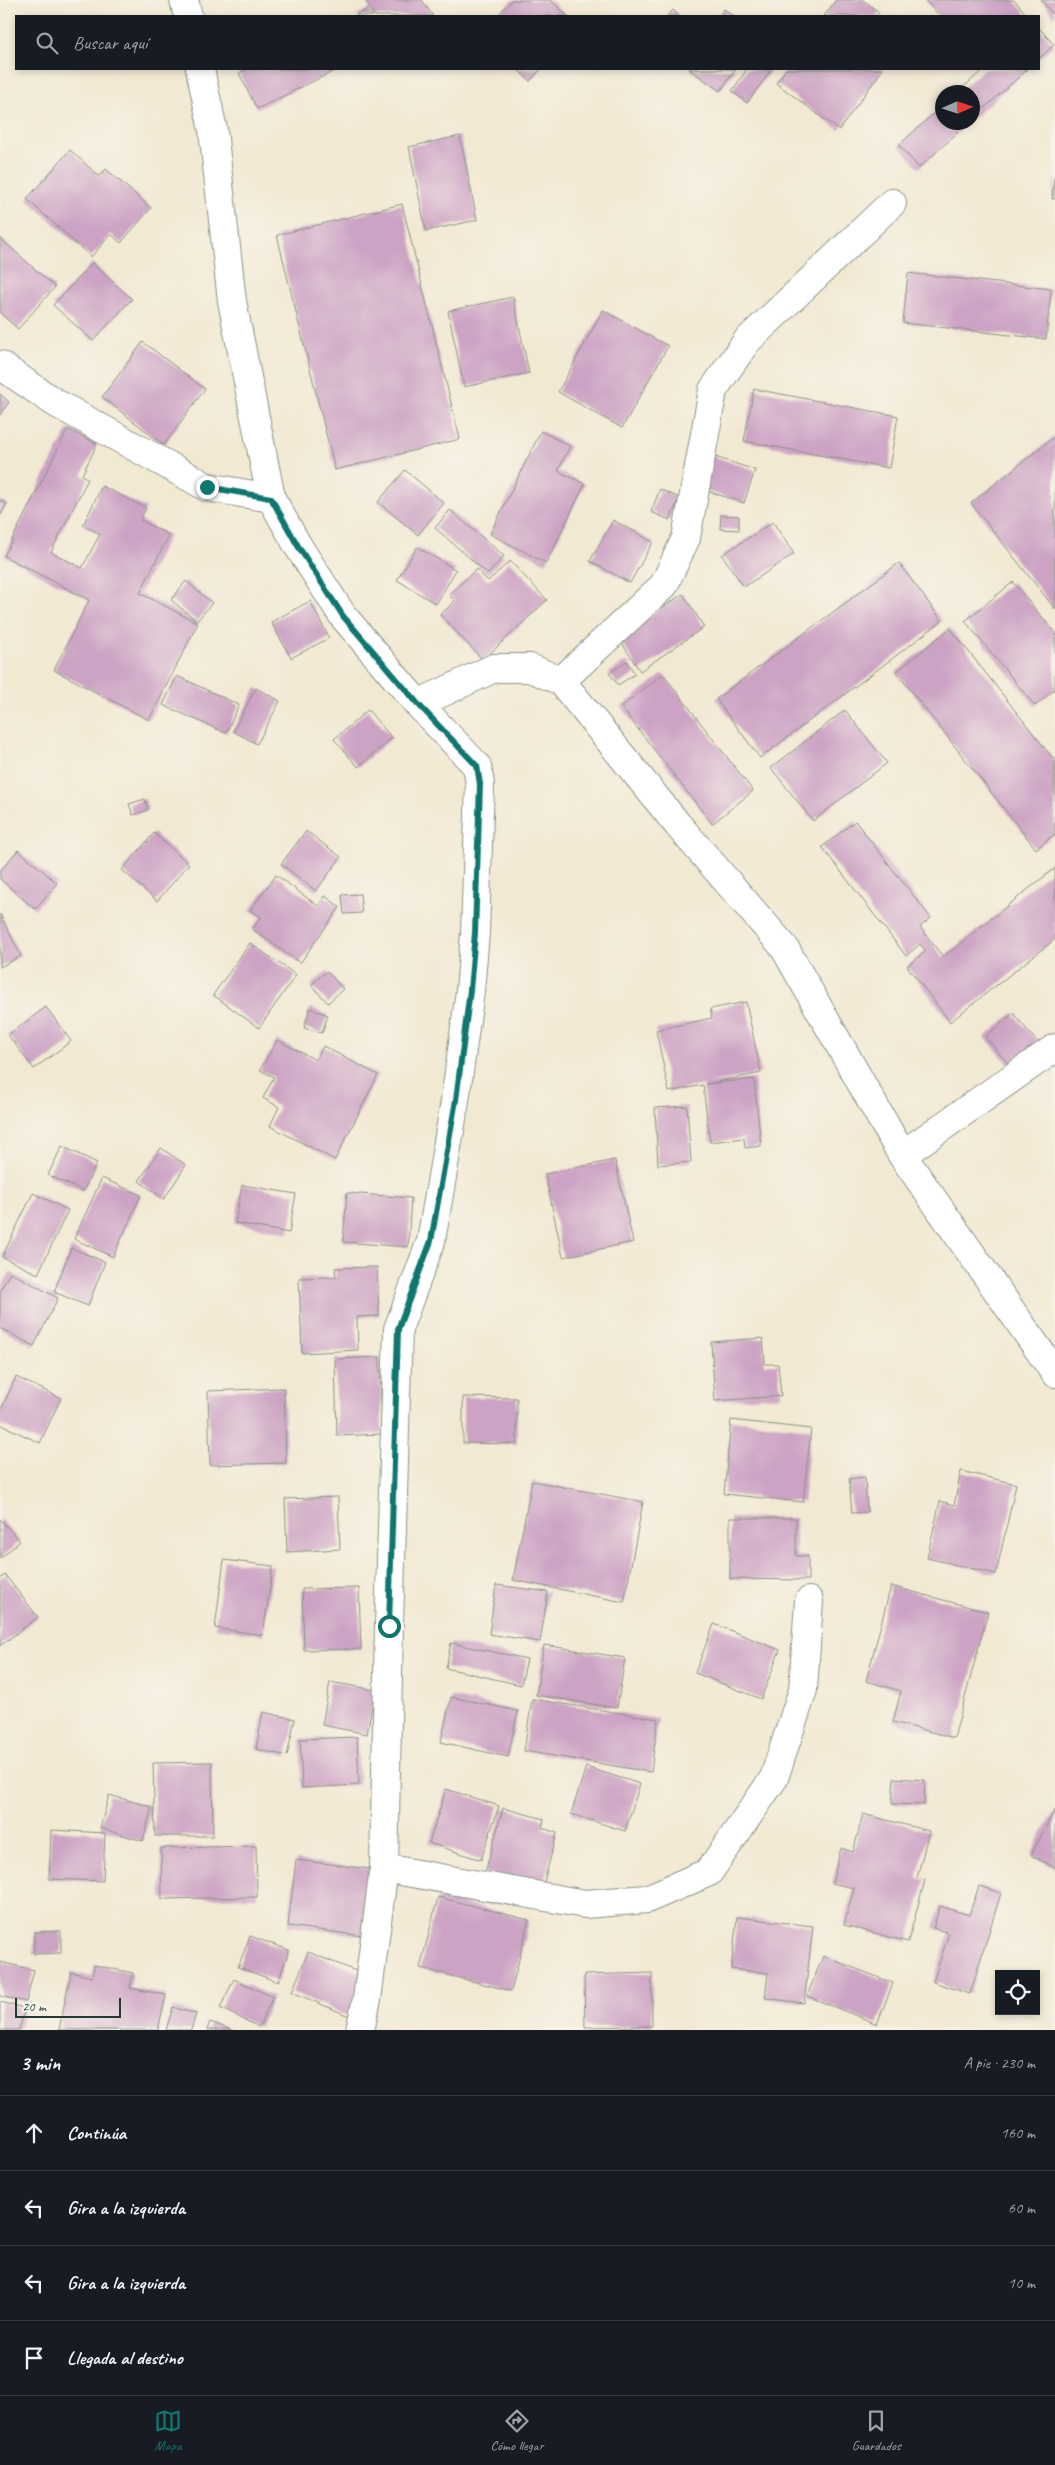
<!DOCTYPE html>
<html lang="es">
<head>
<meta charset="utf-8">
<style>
  :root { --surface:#171b24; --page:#20242c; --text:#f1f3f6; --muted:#9ea1a6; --line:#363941; --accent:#0f766e }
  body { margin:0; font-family:Caveat,sans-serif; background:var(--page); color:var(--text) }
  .controls { position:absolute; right:15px; bottom:15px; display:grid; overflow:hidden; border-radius:0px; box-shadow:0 2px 8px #0003 }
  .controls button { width:45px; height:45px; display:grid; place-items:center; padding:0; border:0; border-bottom:1px solid var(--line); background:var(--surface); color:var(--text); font:25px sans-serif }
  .compass { position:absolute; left:935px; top:85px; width:45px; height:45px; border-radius:50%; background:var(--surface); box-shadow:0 2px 8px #0003; rotate:87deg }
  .scale { position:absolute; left:15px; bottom:12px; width:106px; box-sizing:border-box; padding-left:5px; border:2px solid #1f3d34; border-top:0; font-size:14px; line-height:18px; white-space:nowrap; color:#1f3d34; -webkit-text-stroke:4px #f7f3e8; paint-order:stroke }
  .stop { position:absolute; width:15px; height:15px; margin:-11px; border:4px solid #0f766e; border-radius:50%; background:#fff }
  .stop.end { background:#0f766e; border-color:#fff; box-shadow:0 1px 5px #0008 }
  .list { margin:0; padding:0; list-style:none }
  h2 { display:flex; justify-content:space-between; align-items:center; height:65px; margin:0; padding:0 20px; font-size:21px }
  h2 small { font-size:16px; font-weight:400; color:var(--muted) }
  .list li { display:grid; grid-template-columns:32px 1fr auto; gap:15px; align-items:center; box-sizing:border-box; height:75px; padding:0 20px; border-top:1px solid var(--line) }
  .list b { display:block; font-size:19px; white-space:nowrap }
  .list em { font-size:16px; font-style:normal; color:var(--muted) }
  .icon { flex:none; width:28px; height:28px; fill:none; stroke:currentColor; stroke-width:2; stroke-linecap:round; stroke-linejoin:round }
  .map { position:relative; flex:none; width:1055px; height:2030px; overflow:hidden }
  .search { position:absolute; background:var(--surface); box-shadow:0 2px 8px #0003; left:15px; right:15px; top:15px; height:55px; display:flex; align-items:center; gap:12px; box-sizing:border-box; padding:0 18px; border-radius:0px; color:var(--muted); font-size:19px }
  .sheet { height:365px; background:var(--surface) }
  nav { display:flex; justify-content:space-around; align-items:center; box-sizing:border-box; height:70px; border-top:1px solid var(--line); background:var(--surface); font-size:14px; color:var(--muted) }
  nav a { display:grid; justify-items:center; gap:2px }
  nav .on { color:var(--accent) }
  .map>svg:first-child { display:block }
  .building { fill:#cca3c4 }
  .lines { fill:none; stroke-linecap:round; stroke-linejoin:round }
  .minor-casing { stroke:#889384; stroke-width:30 }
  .minor { stroke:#fff; stroke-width:28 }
  .route { stroke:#0f766e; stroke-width:6 }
</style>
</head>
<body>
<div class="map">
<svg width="1055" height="2030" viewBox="0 0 1055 2030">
  <rect width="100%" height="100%" fill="#f7f3e8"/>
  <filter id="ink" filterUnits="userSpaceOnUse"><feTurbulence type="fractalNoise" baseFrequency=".02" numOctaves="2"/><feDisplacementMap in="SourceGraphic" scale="10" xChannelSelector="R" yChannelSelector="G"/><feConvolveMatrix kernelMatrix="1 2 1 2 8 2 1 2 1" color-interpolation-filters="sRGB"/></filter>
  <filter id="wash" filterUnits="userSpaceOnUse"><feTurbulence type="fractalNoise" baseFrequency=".0096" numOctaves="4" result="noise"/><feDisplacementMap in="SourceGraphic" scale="20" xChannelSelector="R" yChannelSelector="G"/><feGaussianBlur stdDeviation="1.12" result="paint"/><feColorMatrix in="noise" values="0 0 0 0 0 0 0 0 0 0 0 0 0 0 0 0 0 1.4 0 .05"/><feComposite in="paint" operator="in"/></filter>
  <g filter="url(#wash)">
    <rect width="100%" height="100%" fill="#f2e9d3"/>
    <g id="blocks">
      <g class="building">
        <polygon points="365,0 422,0 433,16 375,16"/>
        <polygon points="512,0 550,0 568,16 497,16"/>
        <polygon points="836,0 863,0 879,12 876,16 824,16"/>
        <polygon points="925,0 1014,0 1028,16 940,16"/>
        <polygon points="1041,0 1055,0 1055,17"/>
        <polygon points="369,9 373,16 354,16"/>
        <polygon points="724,9 734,16 719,16"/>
        <polygon points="673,10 679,16 667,16"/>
        <polygon points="1039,28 1054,45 1039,59"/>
        <polygon points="248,69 338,69 257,109 239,73"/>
        <polygon points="517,69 541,69 530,81"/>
        <polygon points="689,69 736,69 720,91"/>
        <polygon points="747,69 771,70 747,103 732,91"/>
        <polygon points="786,69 883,69 839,130 776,83"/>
        <polygon points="984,69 1028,69 972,119 972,92 958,92"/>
        <polygon points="942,106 942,122 969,122 919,168 899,145"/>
        <polygon points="460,136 477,220 426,231 409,147"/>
        <polygon points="70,150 99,176 106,169 151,208 121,243 111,234 91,257 27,199"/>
        <polygon points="1054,178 1055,178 1055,199 1052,199"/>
        <polygon points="402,204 460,439 335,470 277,235"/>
        <polygon points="0,238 55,287 18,329 0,313"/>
        <polygon points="92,263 132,299 93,341 53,305"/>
        <polygon points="908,273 1051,289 1046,339 903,323"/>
        <polygon points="513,297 529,373 464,387 448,311"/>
        <polygon points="603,310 668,346 622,428 558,392"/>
        <polygon points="143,342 205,389 164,445 102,397"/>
        <polygon points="754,389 898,416 889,468 744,441"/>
        <polygon points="0,394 9,402 0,415"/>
        <polygon points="68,429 97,444 82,475 88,479 51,552 82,568 100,534 83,525 102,486 146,508 140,520 169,535 140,593 198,623 149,720 54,670 89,600 4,556"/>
        <polygon points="541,431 570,446 558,471 585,484 546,563 490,534"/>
        <polygon points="1055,436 1055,609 971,503"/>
        <polygon points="709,455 755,470 744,503 698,488"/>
        <polygon points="405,470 444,503 418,535 378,502"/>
        <polygon points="660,489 679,498 670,520 651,512"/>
        <polygon points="0,500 7,504 0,516"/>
        <polygon points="450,510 504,556 488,574 435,528"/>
        <polygon points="721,515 739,516 739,530 720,529"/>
        <polygon points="613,520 653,542 630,583 590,561"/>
        <polygon points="773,522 794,554 744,587 722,555"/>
        <polygon points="417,547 456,570 436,604 397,580"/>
        <polygon points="510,561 547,600 483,660 440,615 455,601 449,595 476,569 488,581"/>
        <polygon points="899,563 942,621 760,758 716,699"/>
        <polygon points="186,581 212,603 197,621 171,600"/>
        <polygon points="1013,582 1055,633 1055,689 1035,706 965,621"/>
        <polygon points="683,594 704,627 640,671 618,637"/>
        <polygon points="310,601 329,638 291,658 271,622"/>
        <polygon points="950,628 1055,761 1055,834 1036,849 896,672"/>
        <polygon points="627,661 635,674 618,685 609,673"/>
        <polygon points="663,674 753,791 712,824 621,707"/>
        <polygon points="177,676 239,705 226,733 163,705"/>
        <polygon points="256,688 280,701 257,744 233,731"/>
        <polygon points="368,710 392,738 358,767 334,739"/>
        <polygon points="845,710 887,763 813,821 771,768"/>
        <polygon points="145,799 148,810 133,815 129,804"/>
        <polygon points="855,821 931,918 920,927 943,957 1055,868 1055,939 950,1022 907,966 926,951 920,944 906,956 822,847"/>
        <polygon points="306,831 341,857 316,891 281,864"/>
        <polygon points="154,833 189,864 157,901 122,870"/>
        <polygon points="18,850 57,883 35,909 0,879 0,871"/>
        <polygon points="276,875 318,906 325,896 340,907 300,963 252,929 261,917 250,910"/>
        <polygon points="360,894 362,913 344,914 342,895"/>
        <polygon points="0,914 21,956 0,967"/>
        <polygon points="250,943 296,975 259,1028 213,995"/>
        <polygon points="327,971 343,989 328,1003 311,985"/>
        <polygon points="746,1002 761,1073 706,1084 754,1079 761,1146 745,1148 744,1138 710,1142 703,1085 669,1092 656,1030 712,1018 710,1009"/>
        <polygon points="46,1007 71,1041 34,1069 8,1035"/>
        <polygon points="310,1008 328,1015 322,1033 304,1028"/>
        <polygon points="1013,1013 1038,1043 1011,1067 985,1037"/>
        <polygon points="277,1040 316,1060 323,1046 378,1075 335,1160 270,1126 279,1107 263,1098 274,1077 260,1070"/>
        <polygon points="687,1106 691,1162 658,1165 655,1108"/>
        <polygon points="62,1146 97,1163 83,1191 48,1175"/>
        <polygon points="161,1148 186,1165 164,1199 139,1181"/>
        <polygon points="615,1160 633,1242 563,1257 545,1174"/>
        <polygon points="102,1178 141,1195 113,1257 74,1239"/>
        <polygon points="242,1185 296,1194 289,1233 235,1223"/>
        <polygon points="33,1193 68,1210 38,1274 2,1257"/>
        <polygon points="347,1193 411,1198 408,1247 343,1242"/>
        <polygon points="71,1248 105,1262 88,1306 54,1292"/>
        <polygon points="377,1267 379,1316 357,1317 358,1350 302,1353 299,1278 336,1277 335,1268"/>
        <polygon points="10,1272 58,1298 34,1346 0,1328 0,1291"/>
        <polygon points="763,1338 765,1364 778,1364 781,1396 715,1401 711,1342"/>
        <polygon points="380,1357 382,1434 337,1436 335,1359"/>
        <polygon points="16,1377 61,1398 40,1443 0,1424 0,1412"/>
        <polygon points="284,1388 286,1463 210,1465 208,1391"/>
        <polygon points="463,1397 517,1398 517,1444 463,1443"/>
        <polygon points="731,1420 811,1429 803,1502 724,1494"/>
        <polygon points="961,1471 1016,1484 996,1574 927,1558 940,1501 954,1505"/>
        <polygon points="865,1477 867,1512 852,1513 849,1479"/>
        <polygon points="532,1481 643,1502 624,1602 513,1580"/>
        <polygon points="338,1497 340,1549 287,1552 285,1499"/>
        <polygon points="730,1518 796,1518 796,1556 808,1556 808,1580 730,1579"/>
        <polygon points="0,1519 20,1541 0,1559"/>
        <polygon points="224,1560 273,1566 263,1635 215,1628"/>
        <polygon points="5,1575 38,1617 0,1646 0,1579"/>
        <polygon points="496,1585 548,1592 540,1642 489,1634"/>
        <polygon points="891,1586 988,1612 954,1738 893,1722 901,1691 866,1681"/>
        <polygon points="359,1588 361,1649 304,1650 302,1589"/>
        <polygon points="714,1624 780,1650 761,1699 695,1673"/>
        <polygon points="451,1643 527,1659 521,1685 446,1668"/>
        <polygon points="544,1645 625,1658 617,1708 536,1695"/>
        <polygon points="330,1682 375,1690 367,1734 322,1725"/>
        <polygon points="451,1697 518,1711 508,1757 441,1742"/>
        <polygon points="532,1699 658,1719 651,1772 524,1751"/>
        <polygon points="263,1712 295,1719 287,1756 256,1749"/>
        <polygon points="357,1737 359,1785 302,1788 300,1739"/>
        <polygon points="212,1762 213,1836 155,1836 153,1763"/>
        <polygon points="586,1767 640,1784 625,1831 571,1814"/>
        <polygon points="894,1778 925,1780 924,1805 892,1804"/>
        <polygon points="446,1789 499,1806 481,1860 429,1843"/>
        <polygon points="109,1795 152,1807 143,1841 100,1828"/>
        <polygon points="503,1808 544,1819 542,1828 557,1833 542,1889 485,1873"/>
        <polygon points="1055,1810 1055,1868 1031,1855"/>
        <polygon points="863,1814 929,1831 917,1878 925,1880 908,1942 844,1925 854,1888 832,1883 841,1848 853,1852"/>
        <polygon points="51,1830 105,1833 103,1881 49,1879"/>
        <polygon points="256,1846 257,1897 162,1899 161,1848"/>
        <polygon points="296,1860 371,1869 363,1936 288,1926"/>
        <polygon points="979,1886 1001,1893 970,1994 933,1982 949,1933 933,1928 940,1906 969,1915"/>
        <polygon points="438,1897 529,1920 511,1991 420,1968"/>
        <polygon points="737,1917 813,1926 804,2003 765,1998 768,1973 731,1969"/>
        <polygon points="61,1931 61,1953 34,1954 34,1932"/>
        <polygon points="250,1936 289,1950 278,1982 238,1967"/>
        <polygon points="308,1952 366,1975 349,2016 292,1992"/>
        <polygon points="823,1956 893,1983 877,2024 807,1996"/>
        <polygon points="0,1962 34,1970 26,2002 0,1996"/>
        <polygon points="94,1965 133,1973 130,1988 166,1995 158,2030 59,2030 71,1972 92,1977"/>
        <polygon points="652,1973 652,2026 585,2027 584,1975"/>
        <polygon points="234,1979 273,1997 259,2027 220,2008"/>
        <polygon points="0,2002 25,2008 19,2030 0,2030"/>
        <polygon points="173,2007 196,2014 191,2030 166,2030"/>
        <polygon points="210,2022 232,2030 207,2030"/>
      </g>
    </g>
  </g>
  <g filter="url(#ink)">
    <use href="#blocks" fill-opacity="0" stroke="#889384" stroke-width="1"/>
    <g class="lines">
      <defs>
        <g id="minor">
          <polyline points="184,0 188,16"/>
          <polyline points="200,69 213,130 232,301 271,498 298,546 343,616 418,704 477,766 480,784 475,933 470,991 455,1101 431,1241 398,1329 389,1626 384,1868 367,1999 360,2030"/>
          <polyline points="0,365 54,402 207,487 271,498"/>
          <polyline points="561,681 664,585 686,538 713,390 747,341 892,203"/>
          <polyline points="418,704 494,668 530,668 561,681 678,825 784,947 902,1155 1055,1373"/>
          <polyline points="902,1155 1055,1048"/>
          <polyline points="384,1868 585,1904 647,1899 709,1872 774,1778 803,1690 809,1601"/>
        </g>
      </defs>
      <use href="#minor" class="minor-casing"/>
      <use href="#minor" class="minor"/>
    </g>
  </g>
  <g class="lines" filter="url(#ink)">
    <polyline class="route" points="207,487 271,498 298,546 343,616 418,704 477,766 480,784 475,933 470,990 456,1100 431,1241 398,1329 389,1626"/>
  </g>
</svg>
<div class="controls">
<button><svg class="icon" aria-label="locate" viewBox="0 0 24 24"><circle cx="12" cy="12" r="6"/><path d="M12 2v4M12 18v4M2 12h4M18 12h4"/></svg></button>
</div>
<svg class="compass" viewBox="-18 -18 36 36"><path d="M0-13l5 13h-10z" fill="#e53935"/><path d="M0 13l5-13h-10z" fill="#9ea1a6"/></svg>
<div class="scale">20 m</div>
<div class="stop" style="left:389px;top:1626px"></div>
<div class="stop end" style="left:207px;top:487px"></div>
<div class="search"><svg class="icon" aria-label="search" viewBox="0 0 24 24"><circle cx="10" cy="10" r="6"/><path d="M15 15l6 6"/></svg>Buscar aquí</div>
</div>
<section class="sheet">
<h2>3 min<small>A pie · 230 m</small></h2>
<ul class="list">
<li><svg class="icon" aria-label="ahead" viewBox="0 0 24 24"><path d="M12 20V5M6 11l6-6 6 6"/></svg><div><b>Continúa</b></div><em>160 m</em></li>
<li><svg class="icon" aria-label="left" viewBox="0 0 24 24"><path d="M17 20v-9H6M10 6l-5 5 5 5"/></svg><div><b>Gira a la izquierda</b></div><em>60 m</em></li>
<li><svg class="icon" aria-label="left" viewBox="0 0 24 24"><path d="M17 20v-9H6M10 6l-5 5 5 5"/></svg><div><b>Gira a la izquierda</b></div><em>10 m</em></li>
<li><svg class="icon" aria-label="arrive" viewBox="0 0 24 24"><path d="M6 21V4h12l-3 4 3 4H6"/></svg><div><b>Llegada al destino</b></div></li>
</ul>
</section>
<nav>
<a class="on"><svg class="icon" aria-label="map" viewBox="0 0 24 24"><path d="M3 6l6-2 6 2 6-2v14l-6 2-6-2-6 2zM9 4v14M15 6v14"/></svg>Mapa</a>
<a><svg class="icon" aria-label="directions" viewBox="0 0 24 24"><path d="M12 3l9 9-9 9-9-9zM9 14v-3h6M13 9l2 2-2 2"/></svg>Cómo llegar</a>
<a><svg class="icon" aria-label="saved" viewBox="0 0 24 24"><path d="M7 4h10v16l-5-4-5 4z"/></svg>Guardados</a>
</nav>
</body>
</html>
